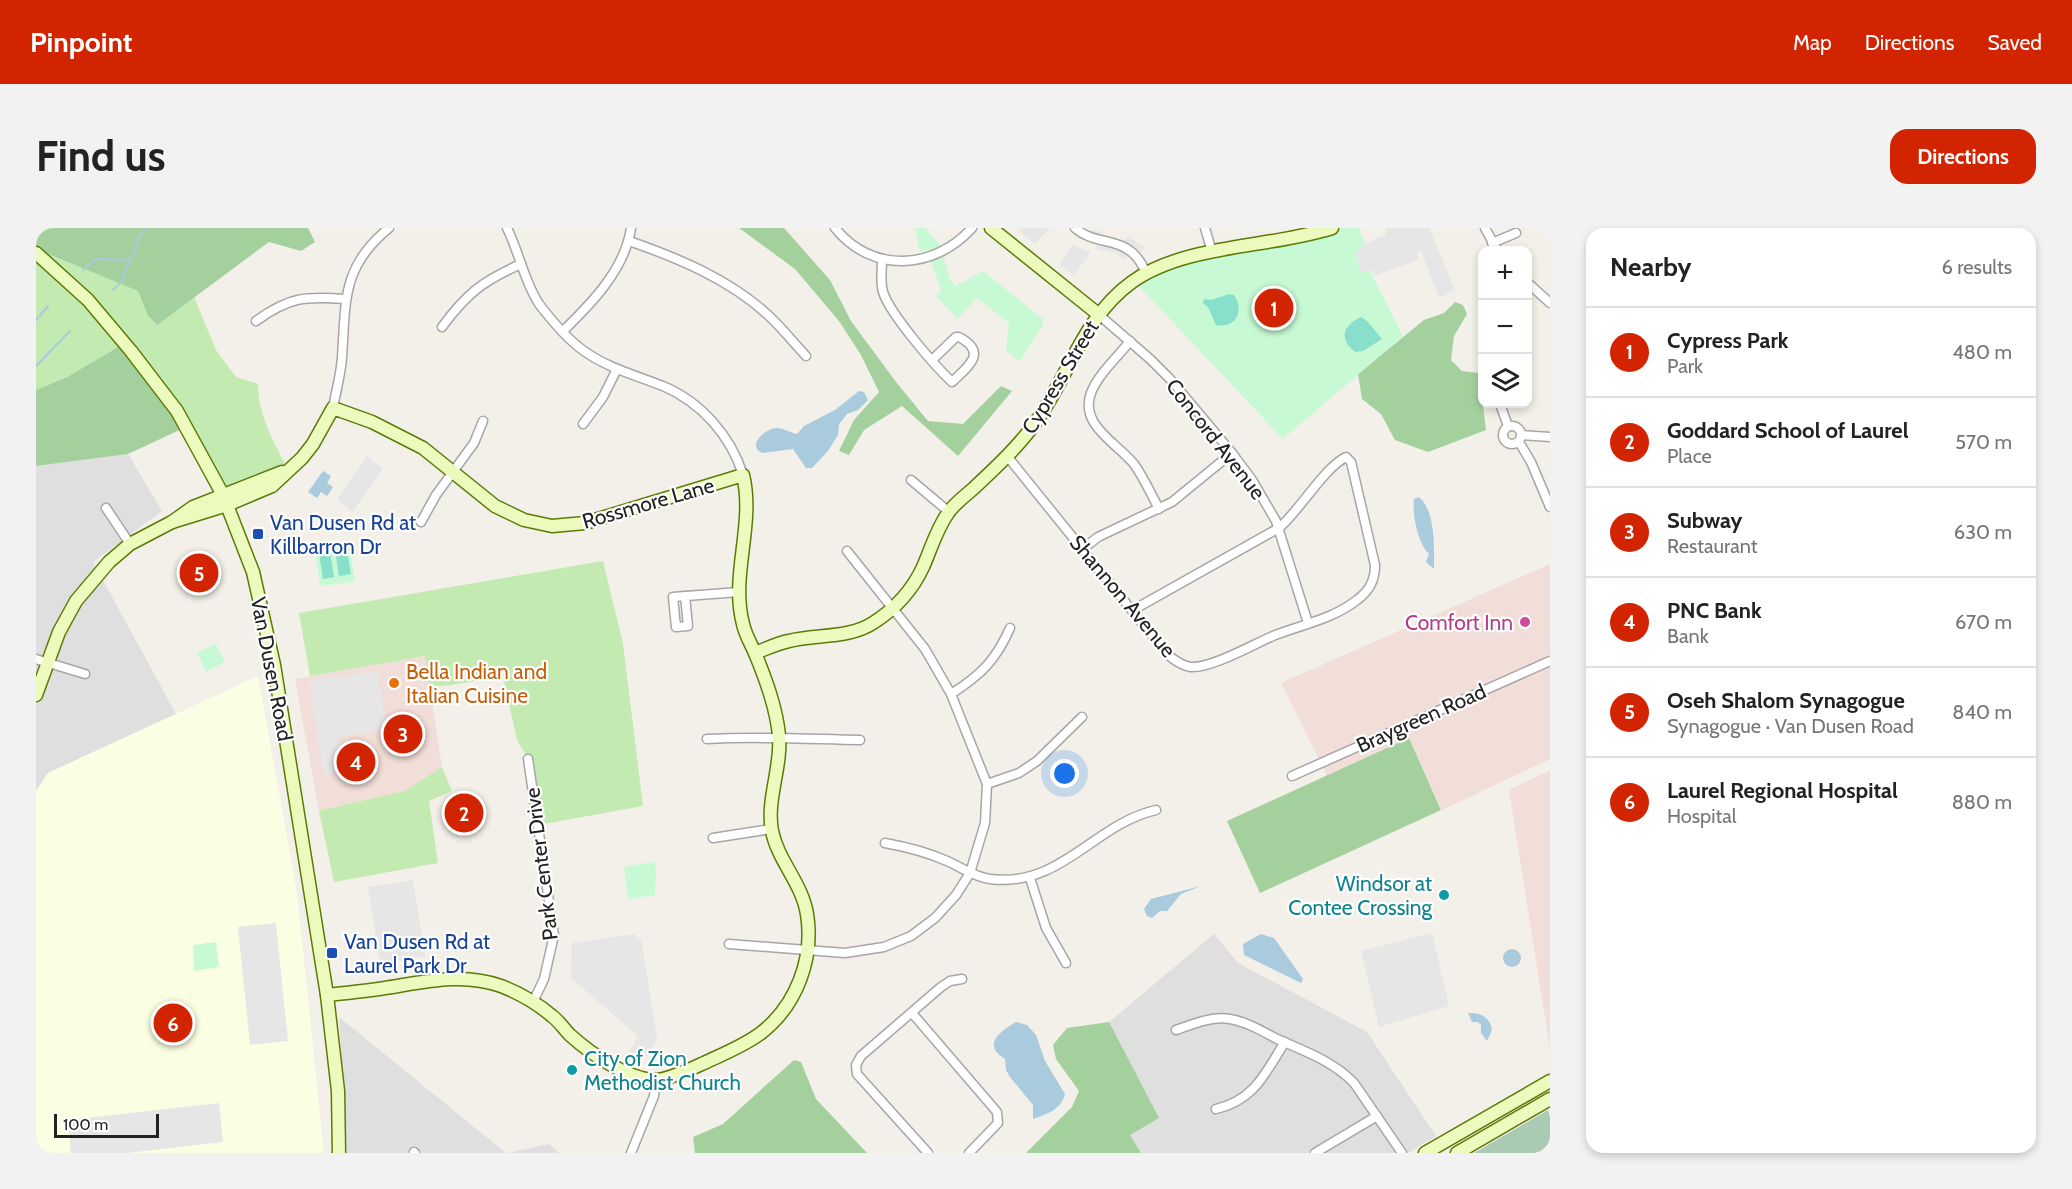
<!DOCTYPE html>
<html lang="en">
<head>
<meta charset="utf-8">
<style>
  :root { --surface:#fff; --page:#f2f2f2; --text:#222; --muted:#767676; --line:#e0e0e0; --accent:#d22401 }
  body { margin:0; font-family:Cabin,sans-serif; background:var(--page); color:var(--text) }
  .controls { position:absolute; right:18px; top:18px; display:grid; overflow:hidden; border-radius:12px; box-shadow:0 3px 9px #0003 }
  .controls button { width:54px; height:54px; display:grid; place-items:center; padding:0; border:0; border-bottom:2px solid var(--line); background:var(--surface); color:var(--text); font:30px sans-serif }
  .scale { position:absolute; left:18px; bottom:15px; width:105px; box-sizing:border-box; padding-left:6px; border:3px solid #222; border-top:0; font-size:16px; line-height:21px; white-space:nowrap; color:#222; -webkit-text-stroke:4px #fff; paint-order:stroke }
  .you { position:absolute; left:1029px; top:546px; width:21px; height:21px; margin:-15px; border:4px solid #fff; border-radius:50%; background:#1a73e8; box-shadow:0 0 0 9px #1a73e833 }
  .badge { display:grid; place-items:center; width:39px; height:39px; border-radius:50%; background:var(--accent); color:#fff; font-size:20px; font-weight:700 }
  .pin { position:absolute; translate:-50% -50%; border:3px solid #fff; box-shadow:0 2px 6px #0006 }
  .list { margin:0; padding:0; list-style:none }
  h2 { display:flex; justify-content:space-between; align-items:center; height:78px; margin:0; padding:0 24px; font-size:26px }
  h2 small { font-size:20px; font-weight:400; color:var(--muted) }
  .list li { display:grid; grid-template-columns:39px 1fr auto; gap:18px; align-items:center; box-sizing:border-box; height:90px; padding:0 24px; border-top:2px solid var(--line) }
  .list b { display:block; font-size:22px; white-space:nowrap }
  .list p { margin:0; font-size:20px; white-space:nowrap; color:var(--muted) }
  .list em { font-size:20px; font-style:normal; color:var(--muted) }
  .icon { flex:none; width:33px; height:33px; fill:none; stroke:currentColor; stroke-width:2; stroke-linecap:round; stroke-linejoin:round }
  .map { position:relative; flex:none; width:1514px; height:925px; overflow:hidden; border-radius:18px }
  header { display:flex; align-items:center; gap:36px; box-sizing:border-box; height:84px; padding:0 30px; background:var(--accent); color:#fff }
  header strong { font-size:28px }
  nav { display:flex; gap:33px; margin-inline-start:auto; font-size:21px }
  .intro { display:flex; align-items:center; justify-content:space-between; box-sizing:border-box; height:144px; padding:0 36px }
  h1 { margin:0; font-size:42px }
  .button { padding:15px 27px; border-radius:18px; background:var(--accent); color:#fff; font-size:21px; font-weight:700 }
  main { display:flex; gap:36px; padding:0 36px }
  aside { flex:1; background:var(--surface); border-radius:18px; box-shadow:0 3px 9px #0003 }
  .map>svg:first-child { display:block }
  .residential { fill:#e0dfdf }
  .commercial { fill:#f2ded8 }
  .education { fill:#faffe4 }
  .grass { fill:#c3eab0 }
  .forest { fill:#a4d09e }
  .cemetery { fill:#aacab4 }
  .park { fill:#c7fad4 }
  .pitch { fill:#88dfcc }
  .parking { fill:#e6e6e6 }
  .water { fill:#aacade }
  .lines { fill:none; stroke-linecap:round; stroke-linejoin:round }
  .stream { stroke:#aacade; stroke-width:2 }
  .street-casing { stroke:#a6a6a6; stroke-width:11 }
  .secondary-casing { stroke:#5b7b06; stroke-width:15 }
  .street { stroke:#fff; stroke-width:8 }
  .secondary { stroke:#edfabe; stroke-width:12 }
  .transit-dot { fill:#1a4fb4; stroke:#fff; stroke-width:2 }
  .hotel-dot { fill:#d1479c; stroke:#fff; stroke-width:2 }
  .food-dot { fill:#e8710a; stroke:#fff; stroke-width:2 }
  .culture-dot { fill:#0f9aa8; stroke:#fff; stroke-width:2 }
  .labels { text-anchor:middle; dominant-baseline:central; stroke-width:4.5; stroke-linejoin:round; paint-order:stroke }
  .street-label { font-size:21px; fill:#222; stroke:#fff }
  .transit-label { font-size:21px; fill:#164399; stroke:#fff; text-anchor:start }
  .hotel-label { font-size:21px; fill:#b23c85; stroke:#fff; text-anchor:end }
  .food-label { font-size:21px; fill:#c56008; stroke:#fff; text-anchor:start }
  .culture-label { font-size:21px; fill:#0d838f; stroke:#fff; text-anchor:end }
</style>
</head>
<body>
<header>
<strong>Pinpoint</strong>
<nav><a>Map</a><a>Directions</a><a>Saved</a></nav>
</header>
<div class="intro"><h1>Find us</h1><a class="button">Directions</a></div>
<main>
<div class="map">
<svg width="1514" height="925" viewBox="0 0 1514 925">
  <rect width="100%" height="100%" fill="#f2f0e8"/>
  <g class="residential">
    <polygon points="92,226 126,283 57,334 140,486 12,545 0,563 0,238"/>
    <polygon points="1178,706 1202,735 1331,804 1400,908 1372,925 1105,925 1094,907 1073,794"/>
    <polygon points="303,789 470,925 311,925"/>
    <polygon points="513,916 523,925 472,925"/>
  </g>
  <g class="commercial">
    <polygon points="1514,336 1514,531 1406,582 1373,510 1291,548 1245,455"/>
    <polygon points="389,428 406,539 370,563 283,583 259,451"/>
    <polygon points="1514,542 1514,821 1473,562"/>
  </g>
  <polygon class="education" points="222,448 261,665 288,925 0,925 0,563 12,545"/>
  <g class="grass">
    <path d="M0 21 102 63 112 88 120 97 158 69 180 122 200 149 222 156C222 187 238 215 252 241L187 267 89 115 31 149 0 162Z"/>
    <polygon points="567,333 587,416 607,578 502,597 492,531 481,512 467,449 394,460 389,428 274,448 263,385"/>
    <polygon points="406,539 416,563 393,573 402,635 298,654 283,583 369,563"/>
  </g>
  <g class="forest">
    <polygon points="0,0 272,0 279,14 265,23 233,14 121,97 112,88 102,63 0,21"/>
    <polygon points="703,0 748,0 794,52 815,93 860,154 892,193 927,196 965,158 976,163 922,228 866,178 828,202 813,227 803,223 818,192 843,164 825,127 803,93 759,41"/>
    <polygon points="1419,74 1427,77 1431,86 1418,108 1415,132 1426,143 1443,145 1450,202 1392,224 1359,212 1345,186 1326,171 1322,146 1388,92 1408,85"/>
    <polygon points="89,115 150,199 92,226 0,238 0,162 31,149"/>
    <polygon points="1373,510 1405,582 1224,665 1191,593"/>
    <polygon points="1073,794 1123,890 1094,907 1105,925 990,925 1036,879 1043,863 1020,831 1017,817 1031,800"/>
    <polygon points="758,832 765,834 780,871 831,925 659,925 657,909 687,896"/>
  </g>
  <polygon class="cemetery" points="1512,882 1514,889 1514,925 1438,925"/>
  <g class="park">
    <polygon points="879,0 889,0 904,17 914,52 920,58 947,43 1007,91 1007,97 983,134 970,122 973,95 941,70 921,91 900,68 905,62 891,21 884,24"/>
    <polygon points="1294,0 1323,0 1329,16 1319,26 1325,44 1334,43 1367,108 1247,211 1098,53 1118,41"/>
    <polygon points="310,315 313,317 319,353 287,358 284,355 279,323 282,320"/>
    <polygon points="180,416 189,434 170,444 161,424"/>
    <polygon points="616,634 620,637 619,667 592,671 588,639"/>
    <polygon points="180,714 183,739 158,743 157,717"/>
  </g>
  <g class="pitch">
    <path d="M1193 66 1198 67C1209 82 1200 101 1180 97L1172 79 1167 75 1168 71 1175 72Z"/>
    <path d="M1325 89 1331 93 1346 111 1327 123 1319 124C1303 111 1306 98 1325 89Z"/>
    <polygon points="311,322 315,346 303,348 299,323"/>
    <polygon points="294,324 298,349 287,351 283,326"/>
  </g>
  <g class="parking">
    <polygon points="985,0 1014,0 999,16 983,3"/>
    <polygon points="1351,0 1393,0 1419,62 1403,70 1385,23 1381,25 1383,31 1339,48 1336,42 1326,45 1319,26 1329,16 1349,7"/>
    <polygon points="1056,2 1065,4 1066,11 1084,17 1092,8 1109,20 1100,29 1096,25 1088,31 1080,25 1061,21 1059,11 1055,9"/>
    <polygon points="1036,17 1055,24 1038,47 1023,37"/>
    <polygon points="331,228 347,241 316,284 301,271"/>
    <polygon points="341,443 351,502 302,509 307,543 288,547 273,453"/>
    <polygon points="377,652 389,728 344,735 332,659"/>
    <polygon points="240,695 252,813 214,817 202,699"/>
    <polygon points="1396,705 1413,778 1343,799 1325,723"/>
    <polygon points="599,706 601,711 605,710 621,811 612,829 593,824 601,811 600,806 535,750 536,715"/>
    <polygon points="183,875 187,914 91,925 35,925 32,892"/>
  </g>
  <g class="water">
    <path d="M823 163 828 164 832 172 822 182 811 186 803 196 802 207 792 223 776 240H770L757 221 726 225C710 217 730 200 741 200 747 200 755 205 761 206L768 198 799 182Z"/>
    <polygon points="287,243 295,248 291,255 297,259 291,268 285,264 281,270 272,264"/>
    <path d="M1383 269C1400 283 1398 321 1398 341L1390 334 1393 326C1382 316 1376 286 1378 271Z"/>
    <polygon points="1165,658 1145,666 1131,683 1124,683 1116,690 1111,688 1108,681 1115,671"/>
    <polygon points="1225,706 1238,710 1267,751 1265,755 1208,727 1207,716"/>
    <circle cx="1476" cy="730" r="9"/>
    <path d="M1432 785C1444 784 1454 789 1456 802L1451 813 1445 805V797L1442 794H1436Z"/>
    <path d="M980 794 991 797 1000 807 1009 833 1029 866C1025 882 1011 886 997 891V877L974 849 970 842 969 831C946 817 963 804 980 794Z"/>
  </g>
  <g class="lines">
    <g class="stream">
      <polyline points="47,42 60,31 93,32"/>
      <polyline points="77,62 85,54 104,8 110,0"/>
      <polyline points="0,92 12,78"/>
      <polyline points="0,138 34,103"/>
    </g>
    <defs>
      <g id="street">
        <path d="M471 0C483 24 488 53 503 76 513 89 531 110 544 120 568 139 599 147 627 158 665 174 695 208 707 247"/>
        <path d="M799 0C836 46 898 42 936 0"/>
        <path d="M1039 0C1063 21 1093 4 1110 45"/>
        <polyline points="1169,0 1176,24"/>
        <polyline points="1449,0 1461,22"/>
        <path d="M593 13C642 30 693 51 732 87 746 100 758 115 770 128"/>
        <polyline points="1456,15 1480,5"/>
        <path d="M846 31C846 42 844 53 847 64 854 86 898 137 916 154 931 139 953 125 923 109H920L896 132"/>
        <polyline points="1492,55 1514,75"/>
        <polyline points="1062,86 1114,131 1134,151 1196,225 1216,252 1240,293 1272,395"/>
        <path d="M220 93C253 69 269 68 309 71"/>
        <path d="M406 99C431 65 447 53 485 36"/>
        <path d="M527 103C556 75 589 41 595 0"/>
        <path d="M1094 113C1082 129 1062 146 1055 165 1043 197 1081 215 1098 236 1108 250 1115 266 1123 281"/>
        <polyline points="1464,176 1472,198"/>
        <path d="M297 180C300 163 305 146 306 129 310 74 305 39 353 0"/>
        <polyline points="547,196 567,169 581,141"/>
        <circle cx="1476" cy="207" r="9"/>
        <polyline points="1486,207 1514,209"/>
        <polyline points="1483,214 1495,234 1514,279"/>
        <path d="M971 228 1131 426C1138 432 1146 438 1155 439 1176 440 1216 417 1237 408 1265 397 1297 391 1321 372 1333 363 1339 353 1339 337L1315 234 1310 229C1288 240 1264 282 1243 300L1097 382"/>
        <polyline points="875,252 913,284"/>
        <polyline points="70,280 94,316"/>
        <polyline points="385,294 400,267 438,215 447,193"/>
        <polyline points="1048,320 1062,309 1136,274 1196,225"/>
        <polyline points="649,368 652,398 640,399 637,369 703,364"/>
        <polyline points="0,431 49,446"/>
        <path d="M915 466C945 447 960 432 974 400"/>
        <path d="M671 511C722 508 773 511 824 512"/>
        <polyline points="492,531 518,707 508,751 497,774"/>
        <polyline points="1256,548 1514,433"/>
        <polyline points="951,556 983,545 1001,533 1046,489"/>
        <polyline points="677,610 735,601"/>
        <path d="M849 615C871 619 891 624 911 633 925 639 938 649 954 651 1025 660 1058 596 1120 582"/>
        <polyline points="994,650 1010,700 1030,735"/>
        <polyline points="693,716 809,725 848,719 875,708 899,690 920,667 934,645 949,595 951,556 915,466 889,421 811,323"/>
        <polyline points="876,785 961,884 962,895 933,925"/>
        <path d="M1140 802C1157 796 1175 788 1194 791 1211 794 1226 803 1241 811 1268 823 1297 833 1318 855L1366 925"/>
        <path d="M1180 881C1219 872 1229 845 1249 814"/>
        <polyline points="378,924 379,925"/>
        <polyline points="595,925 618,868 620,852"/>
        <polyline points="892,925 821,846 820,837 825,828 905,759 914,753 926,751"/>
        <polyline points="1279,925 1341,888"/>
      </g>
      <g id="secondary">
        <polyline points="955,0 1062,86"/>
        <polyline points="0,25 52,72 95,123 141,183 187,267 217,344 238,437 291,767 302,863 303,925"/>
        <path d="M136 294 191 277 236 258 266 230 277 216 297 180 336 194 387 220 459 278 488 292 516 298 549 295 707 247C719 297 694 347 707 396 709 406 715 416 719 425 730 452 740 479 743 507 746 539 730 572 736 603 742 633 766 655 771 686 778 730 761 777 725 805 708 818 687 826 668 835 657 840 630 853 618 852 590 850 555 826 534 807 528 801 523 793 516 788 502 776 483 765 465 758 427 744 388 754 349 760 330 763 310 765 291 767"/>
        <path d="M719 425C730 421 742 415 753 413 780 406 812 411 837 395 859 381 876 363 887 339 895 321 900 302 912 285 918 276 929 268 938 260 958 241 980 221 997 198 1032 151 1046 90 1096 54 1149 16 1234 20 1296 0"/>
        <polyline points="0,467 23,404 40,373 73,334 94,316 136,294 157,279 246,244"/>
        <polyline points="1389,925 1514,853"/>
        <polyline points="1421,925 1514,871"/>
      </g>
    </defs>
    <use href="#street" class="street-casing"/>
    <use href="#secondary" class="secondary-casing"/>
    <use href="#street" class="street"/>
    <use href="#secondary" class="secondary"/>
  </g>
  <g class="transit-dot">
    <rect x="216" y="300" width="12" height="12" rx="3"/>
    <rect x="290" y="719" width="12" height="12" rx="3"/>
  </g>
  <circle class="hotel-dot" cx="1489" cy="394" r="6"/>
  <circle class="food-dot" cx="358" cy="455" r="6"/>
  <g class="culture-dot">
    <circle cx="1408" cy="667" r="6"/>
    <circle cx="536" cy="842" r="6"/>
  </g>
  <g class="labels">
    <g class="street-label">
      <text transform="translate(1024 149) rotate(-59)">Cypress Street</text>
      <text transform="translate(1180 211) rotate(52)">Concord Avenue</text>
      <text transform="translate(612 275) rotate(-16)">Rossmore Lane</text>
      <text transform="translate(1087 368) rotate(50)">Shannon Avenue</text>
      <text transform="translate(236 441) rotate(79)">Van Dusen Road</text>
      <text transform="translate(1385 490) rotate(-24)">Braygreen Road</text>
      <text transform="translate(505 636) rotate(-97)">Park Center Drive</text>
    </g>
    <g class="transit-label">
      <text x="234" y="294">Van Dusen Rd at<tspan x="234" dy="24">Killbarron Dr</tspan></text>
      <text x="308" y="713">Van Dusen Rd at<tspan x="308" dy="24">Laurel Park Dr</tspan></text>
    </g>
    <g class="hotel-label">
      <text x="1477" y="394">Comfort Inn</text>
    </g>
    <g class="food-label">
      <text x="370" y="443">Bella Indian and<tspan x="370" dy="24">Italian Cuisine</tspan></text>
    </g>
    <g class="culture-label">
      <text x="1396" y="655">Windsor at<tspan x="1396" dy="24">Contee Crossing</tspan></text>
      <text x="548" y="830" text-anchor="start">City of Zion<tspan x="548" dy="24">Methodist Church</tspan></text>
    </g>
  </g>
</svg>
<div class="controls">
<button>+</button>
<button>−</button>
<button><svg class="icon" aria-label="layers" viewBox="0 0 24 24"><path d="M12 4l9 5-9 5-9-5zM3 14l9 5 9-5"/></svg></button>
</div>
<div class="scale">100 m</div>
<div class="you"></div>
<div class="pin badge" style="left:1238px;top:80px">1</div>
<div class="pin badge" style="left:428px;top:585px">2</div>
<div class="pin badge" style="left:367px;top:506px">3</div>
<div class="pin badge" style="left:320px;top:534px">4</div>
<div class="pin badge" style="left:163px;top:345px">5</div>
<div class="pin badge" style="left:137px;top:795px">6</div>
</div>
<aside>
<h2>Nearby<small>6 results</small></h2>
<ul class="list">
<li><span class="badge">1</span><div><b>Cypress Park</b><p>Park</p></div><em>480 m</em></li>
<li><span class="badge">2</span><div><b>Goddard School of Laurel</b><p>Place</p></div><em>570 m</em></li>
<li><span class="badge">3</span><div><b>Subway</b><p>Restaurant</p></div><em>630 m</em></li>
<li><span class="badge">4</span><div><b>PNC Bank</b><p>Bank</p></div><em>670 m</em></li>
<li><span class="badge">5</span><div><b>Oseh Shalom Synagogue</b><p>Synagogue · Van Dusen Road</p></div><em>840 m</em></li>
<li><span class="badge">6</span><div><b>Laurel Regional Hospital</b><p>Hospital</p></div><em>880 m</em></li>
</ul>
</aside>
</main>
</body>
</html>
